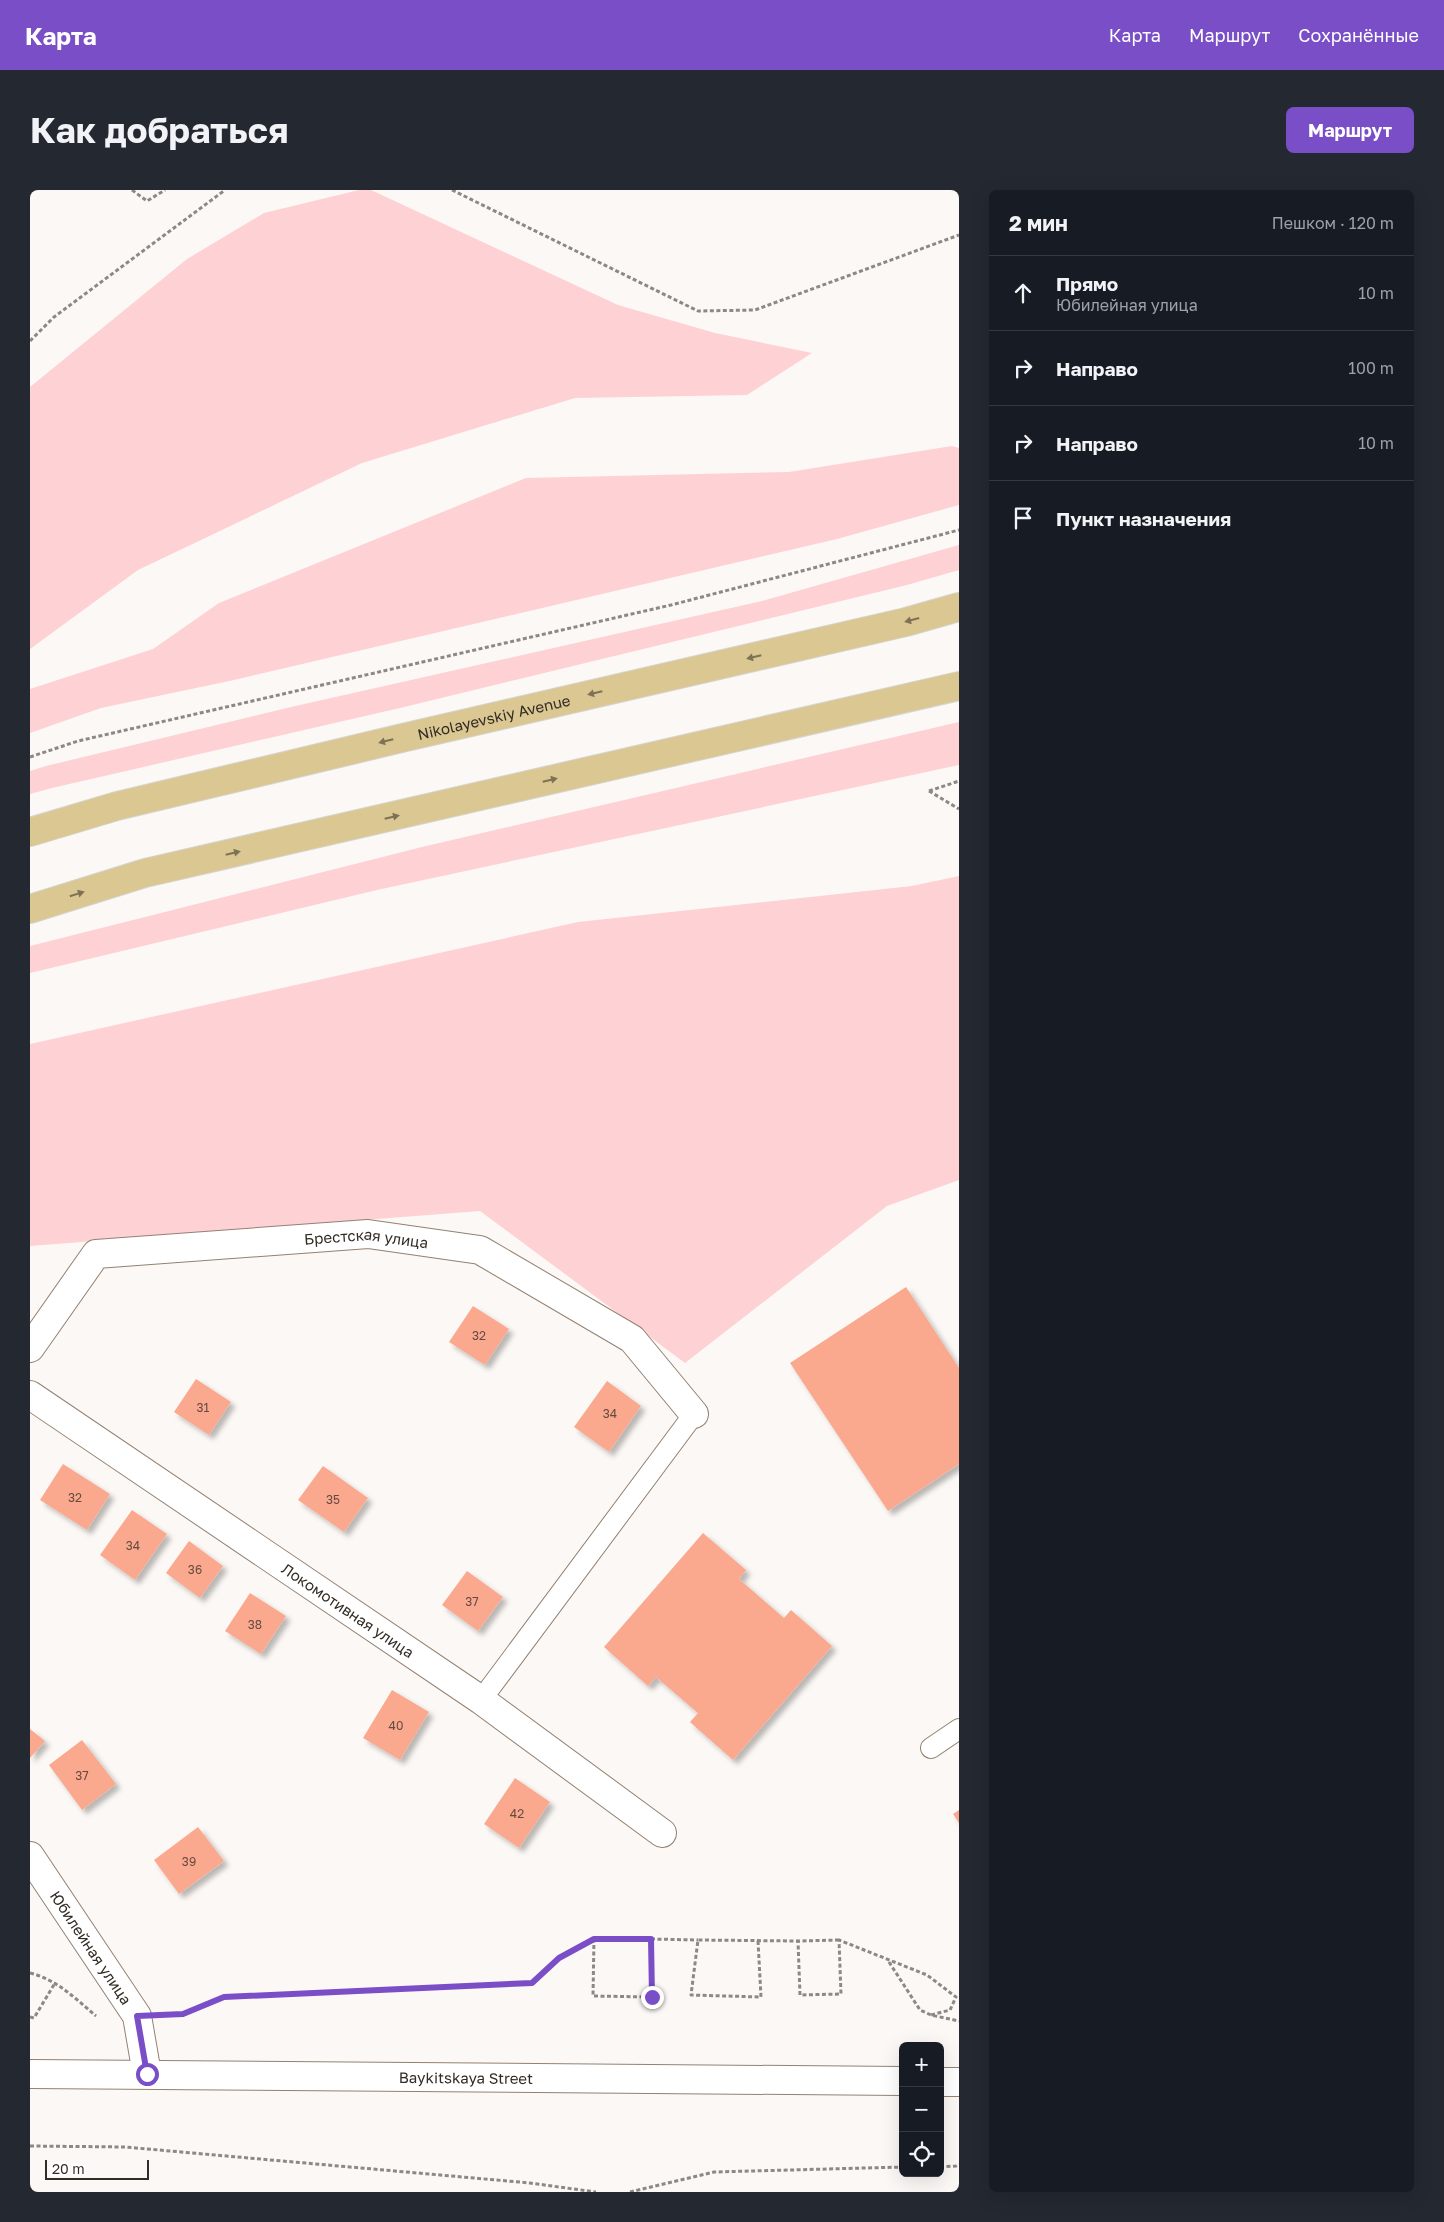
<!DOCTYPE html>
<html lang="ru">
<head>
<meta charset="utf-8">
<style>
  :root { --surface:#171b24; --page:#242831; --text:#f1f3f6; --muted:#9ea1a6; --line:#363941; --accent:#7a4ec7 }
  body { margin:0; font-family:"Golos Text",sans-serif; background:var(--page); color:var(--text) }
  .controls { position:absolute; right:15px; bottom:15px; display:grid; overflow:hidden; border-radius:8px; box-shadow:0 5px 20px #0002 }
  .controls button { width:45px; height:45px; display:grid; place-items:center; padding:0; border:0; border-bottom:1px solid var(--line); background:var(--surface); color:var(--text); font:25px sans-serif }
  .scale { position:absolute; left:15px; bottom:12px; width:104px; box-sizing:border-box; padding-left:5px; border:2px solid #332c25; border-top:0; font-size:14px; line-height:18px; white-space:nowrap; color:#332c25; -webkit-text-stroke:4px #fff; paint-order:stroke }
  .stop { position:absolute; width:15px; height:15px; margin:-11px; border:4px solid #7a4ec7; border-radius:50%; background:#fff }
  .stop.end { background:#7a4ec7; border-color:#fff; box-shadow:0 1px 5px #0008 }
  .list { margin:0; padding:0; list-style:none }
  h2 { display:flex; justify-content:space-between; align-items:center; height:65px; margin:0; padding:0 20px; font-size:21px }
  h2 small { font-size:16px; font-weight:400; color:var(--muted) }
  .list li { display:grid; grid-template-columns:32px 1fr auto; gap:15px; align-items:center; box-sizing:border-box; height:75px; padding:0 20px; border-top:1px solid var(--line) }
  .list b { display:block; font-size:19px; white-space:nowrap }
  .list p { margin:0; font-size:16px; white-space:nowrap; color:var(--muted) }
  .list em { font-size:16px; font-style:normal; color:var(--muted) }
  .icon { flex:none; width:28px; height:28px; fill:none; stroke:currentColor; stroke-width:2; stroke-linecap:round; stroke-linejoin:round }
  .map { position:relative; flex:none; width:929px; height:2002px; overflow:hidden; border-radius:8px }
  header { display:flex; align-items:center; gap:30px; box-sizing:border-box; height:70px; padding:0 25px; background:var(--accent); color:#fff }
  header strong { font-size:24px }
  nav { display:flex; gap:28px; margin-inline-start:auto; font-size:18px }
  .intro { display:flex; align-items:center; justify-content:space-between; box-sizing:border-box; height:120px; padding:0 30px }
  h1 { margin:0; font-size:35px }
  .button { padding:12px 22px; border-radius:8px; background:var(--accent); color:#fff; font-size:18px; font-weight:700 }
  main { display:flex; gap:30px; padding:0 30px }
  aside { flex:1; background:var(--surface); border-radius:8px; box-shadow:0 5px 20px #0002 }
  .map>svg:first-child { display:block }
  .green { fill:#fed1d5 }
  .building { fill:#faa88e; filter:url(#shadow) }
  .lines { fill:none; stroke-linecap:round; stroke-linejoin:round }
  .service-casing { stroke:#938171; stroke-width:22 }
  .minor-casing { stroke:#938171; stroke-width:30 }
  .secondary-casing { stroke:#938171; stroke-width:30 }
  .primary-casing { stroke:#d6d5d3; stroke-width:30 }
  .path { stroke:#8e8883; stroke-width:3; stroke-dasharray:4 2.5; stroke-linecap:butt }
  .service { stroke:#fff; stroke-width:20 }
  .minor { stroke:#fff; stroke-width:28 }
  .secondary { stroke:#fff; stroke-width:28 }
  .primary { stroke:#dac792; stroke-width:28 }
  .oneway { fill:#7e7256 }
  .route { stroke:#7a4ec7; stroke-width:6 }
  .labels { text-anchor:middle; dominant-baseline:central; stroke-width:4; stroke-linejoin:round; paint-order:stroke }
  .number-label { font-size:12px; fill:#654b3f }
  .street-label { font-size:15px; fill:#332c25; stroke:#fff }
</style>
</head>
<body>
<header>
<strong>Карта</strong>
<nav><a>Карта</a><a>Маршрут</a><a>Сохранённые</a></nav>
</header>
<div class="intro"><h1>Как добраться</h1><a class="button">Маршрут</a></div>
<main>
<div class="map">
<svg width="929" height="2002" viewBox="0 0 929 2002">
  <defs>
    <filter id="shadow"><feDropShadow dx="4.5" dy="4.5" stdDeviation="2.5" flood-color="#0004"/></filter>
  </defs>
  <rect width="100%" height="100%" fill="#fcf8f5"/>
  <g class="green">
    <polygon points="329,0 341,0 588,115 685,143 782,163 717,205 545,208 332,273 108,380 0,459 0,197 157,69 234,23"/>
    <polygon points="922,256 929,258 929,315 807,349 204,490 71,518 0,543 0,499 123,459 189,413 496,288 759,282"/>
    <polygon points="929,355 929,380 877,395 370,518 22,598 0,604 0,581 16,576 261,517 732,411"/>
    <polygon points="929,532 929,575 347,700 0,783 0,756 392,657"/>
    <polygon points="929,686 929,990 857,1016 655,1173 450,1021 0,1056 0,854 548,732 882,696"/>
  </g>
  <g class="building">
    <polygon points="876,1097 929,1178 929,1274 858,1321 760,1173"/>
    <polygon points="443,1116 479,1139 455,1175 419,1152"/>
    <polygon points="166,1189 201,1212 179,1245 144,1222"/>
    <polygon points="577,1191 611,1216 579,1262 544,1237"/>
    <polygon points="33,1274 80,1304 57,1340 10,1310"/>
    <polygon points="293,1276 338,1308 314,1342 268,1310"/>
    <polygon points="102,1320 137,1344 105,1390 70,1365"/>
    <polygon points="673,1343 716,1380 709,1389 754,1428 761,1420 802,1456 703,1570 660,1532 668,1523 626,1487 618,1496 574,1457"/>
    <polygon points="159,1351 193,1376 170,1408 136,1383"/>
    <polygon points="437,1381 473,1407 448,1441 412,1415"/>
    <polygon points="220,1403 256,1426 231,1464 195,1441"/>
    <polygon points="362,1500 399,1522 370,1570 333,1548"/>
    <polygon points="0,1539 15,1551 0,1568"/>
    <polygon points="52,1550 86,1594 52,1620 19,1575"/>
    <polygon points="485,1588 520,1612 489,1658 454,1634"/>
    <polygon points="929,1620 929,1633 923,1624"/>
    <polygon points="168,1637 194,1671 149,1704 124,1670"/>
  </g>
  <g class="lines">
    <defs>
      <g id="service">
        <polyline points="451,1510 664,1224"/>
        <polyline points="901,1558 929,1539"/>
      </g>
      <g id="minor">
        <path id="s1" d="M0 1158 66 1064 338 1044 450 1060 602 1149 664 1224"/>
        <path id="s2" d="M0 1205 451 1510 632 1643"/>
        <path id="s3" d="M0 1666 107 1826 117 1884"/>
      </g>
      <g id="secondary">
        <path id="s4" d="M0 1884 873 1891"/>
        <polyline points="910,1892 929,1892"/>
      </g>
      <g id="primary">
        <path id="s5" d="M0 642 87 616 372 548 876 432 929 417"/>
        <polyline points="0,719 115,683 929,496"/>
      </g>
    </defs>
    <use href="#service" class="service-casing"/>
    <use href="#minor" class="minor-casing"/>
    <use href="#secondary" class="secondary-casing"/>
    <use href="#primary" class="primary-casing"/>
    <g class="path">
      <polyline points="102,0 117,11 135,0"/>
      <polyline points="422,0 668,121 725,120 929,45"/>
      <polyline points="0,151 24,127 195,0"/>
      <polyline points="0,567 48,551 641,415 929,340"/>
      <polyline points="899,601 929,619"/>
      <polyline points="899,601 929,591"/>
      <polygon points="564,1749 621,1749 622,1807 563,1806"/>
      <polyline points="621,1749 668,1750"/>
      <polyline points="809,1750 768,1751 770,1805 811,1804 809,1750 897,1785 926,1807 920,1820 901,1825 929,1831"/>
      <polyline points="728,1751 731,1807 661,1805 668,1750 768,1751"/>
      <polyline points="859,1772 890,1820 901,1825"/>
      <path d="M0 1783C26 1789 46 1809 66 1826"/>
      <polyline points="139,1825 153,1824 194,1807 502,1793 529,1768 564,1749"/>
      <polyline points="0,1827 4,1828 25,1793"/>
      <polyline points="0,1956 95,1957 500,1993 566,2002"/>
      <polyline points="910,1977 926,1976 929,1974"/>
      <polyline points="600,2002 684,1982 873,1977"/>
    </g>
    <use href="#service" class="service"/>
    <use href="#minor" class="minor"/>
    <use href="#secondary" class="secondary"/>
    <use href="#primary" class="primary"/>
  </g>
  <defs><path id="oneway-solid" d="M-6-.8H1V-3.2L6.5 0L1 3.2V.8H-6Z" transform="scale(1.25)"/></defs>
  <g class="oneway">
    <use href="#oneway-solid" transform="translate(882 430) rotate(165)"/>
    <use href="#oneway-solid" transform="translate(724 467) rotate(167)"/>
    <use href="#oneway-solid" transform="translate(565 503) rotate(167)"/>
    <use href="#oneway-solid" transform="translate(356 551) rotate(166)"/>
    <use href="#oneway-solid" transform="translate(520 590) rotate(-13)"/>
    <use href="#oneway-solid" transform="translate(362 627) rotate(-13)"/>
    <use href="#oneway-solid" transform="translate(203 663) rotate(-13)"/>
    <use href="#oneway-solid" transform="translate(47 704) rotate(-17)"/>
  </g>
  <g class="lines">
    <polyline class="route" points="117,1884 107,1826 153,1824 194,1807 502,1793 529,1768 564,1749 621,1749 622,1807"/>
  </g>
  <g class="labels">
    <g class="number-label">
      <text x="449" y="1145">32</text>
      <text x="173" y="1217">31</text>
      <text x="580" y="1223">34</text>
      <text x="45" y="1307">32</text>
      <text x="303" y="1309">35</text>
      <text x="103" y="1355">34</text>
      <text x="165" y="1379">36</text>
      <text x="442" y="1411">37</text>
      <text x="225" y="1434">38</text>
      <text x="366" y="1535">40</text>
      <text x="52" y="1585">37</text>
      <text x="487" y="1623">42</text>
      <text x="159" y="1671">39</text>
    </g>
    <g class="street-label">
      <text stroke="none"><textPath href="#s5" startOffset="478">Nikolayevskiy Avenue</textPath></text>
      <text stroke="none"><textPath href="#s1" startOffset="386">Брестская улица</textPath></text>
      <text stroke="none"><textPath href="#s2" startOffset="384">Локомотивная улица</textPath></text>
      <text stroke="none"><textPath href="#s3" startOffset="110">Юбилейная улица</textPath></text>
      <text stroke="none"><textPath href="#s4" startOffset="436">Baykitskaya Street</textPath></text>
    </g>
  </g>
</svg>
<div class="controls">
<button>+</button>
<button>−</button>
<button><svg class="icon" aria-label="locate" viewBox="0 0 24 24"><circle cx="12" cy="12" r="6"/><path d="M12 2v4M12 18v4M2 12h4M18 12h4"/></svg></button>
</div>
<div class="scale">20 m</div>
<div class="stop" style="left:117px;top:1884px"></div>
<div class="stop end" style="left:622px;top:1807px"></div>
</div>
<aside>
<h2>2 мин<small>Пешком · 120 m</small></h2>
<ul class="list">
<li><svg class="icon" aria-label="ahead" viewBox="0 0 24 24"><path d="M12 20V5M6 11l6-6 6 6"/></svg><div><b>Прямо</b><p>Юбилейная улица</p></div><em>10 m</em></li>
<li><svg class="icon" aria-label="right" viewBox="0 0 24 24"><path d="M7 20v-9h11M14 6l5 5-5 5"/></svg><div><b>Направо</b></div><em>100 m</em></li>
<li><svg class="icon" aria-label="right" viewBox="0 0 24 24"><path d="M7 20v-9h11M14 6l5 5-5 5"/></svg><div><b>Направо</b></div><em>10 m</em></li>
<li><svg class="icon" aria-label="arrive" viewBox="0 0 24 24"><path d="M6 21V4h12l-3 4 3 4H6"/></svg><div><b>Пункт назначения</b></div></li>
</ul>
</aside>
</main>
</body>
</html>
